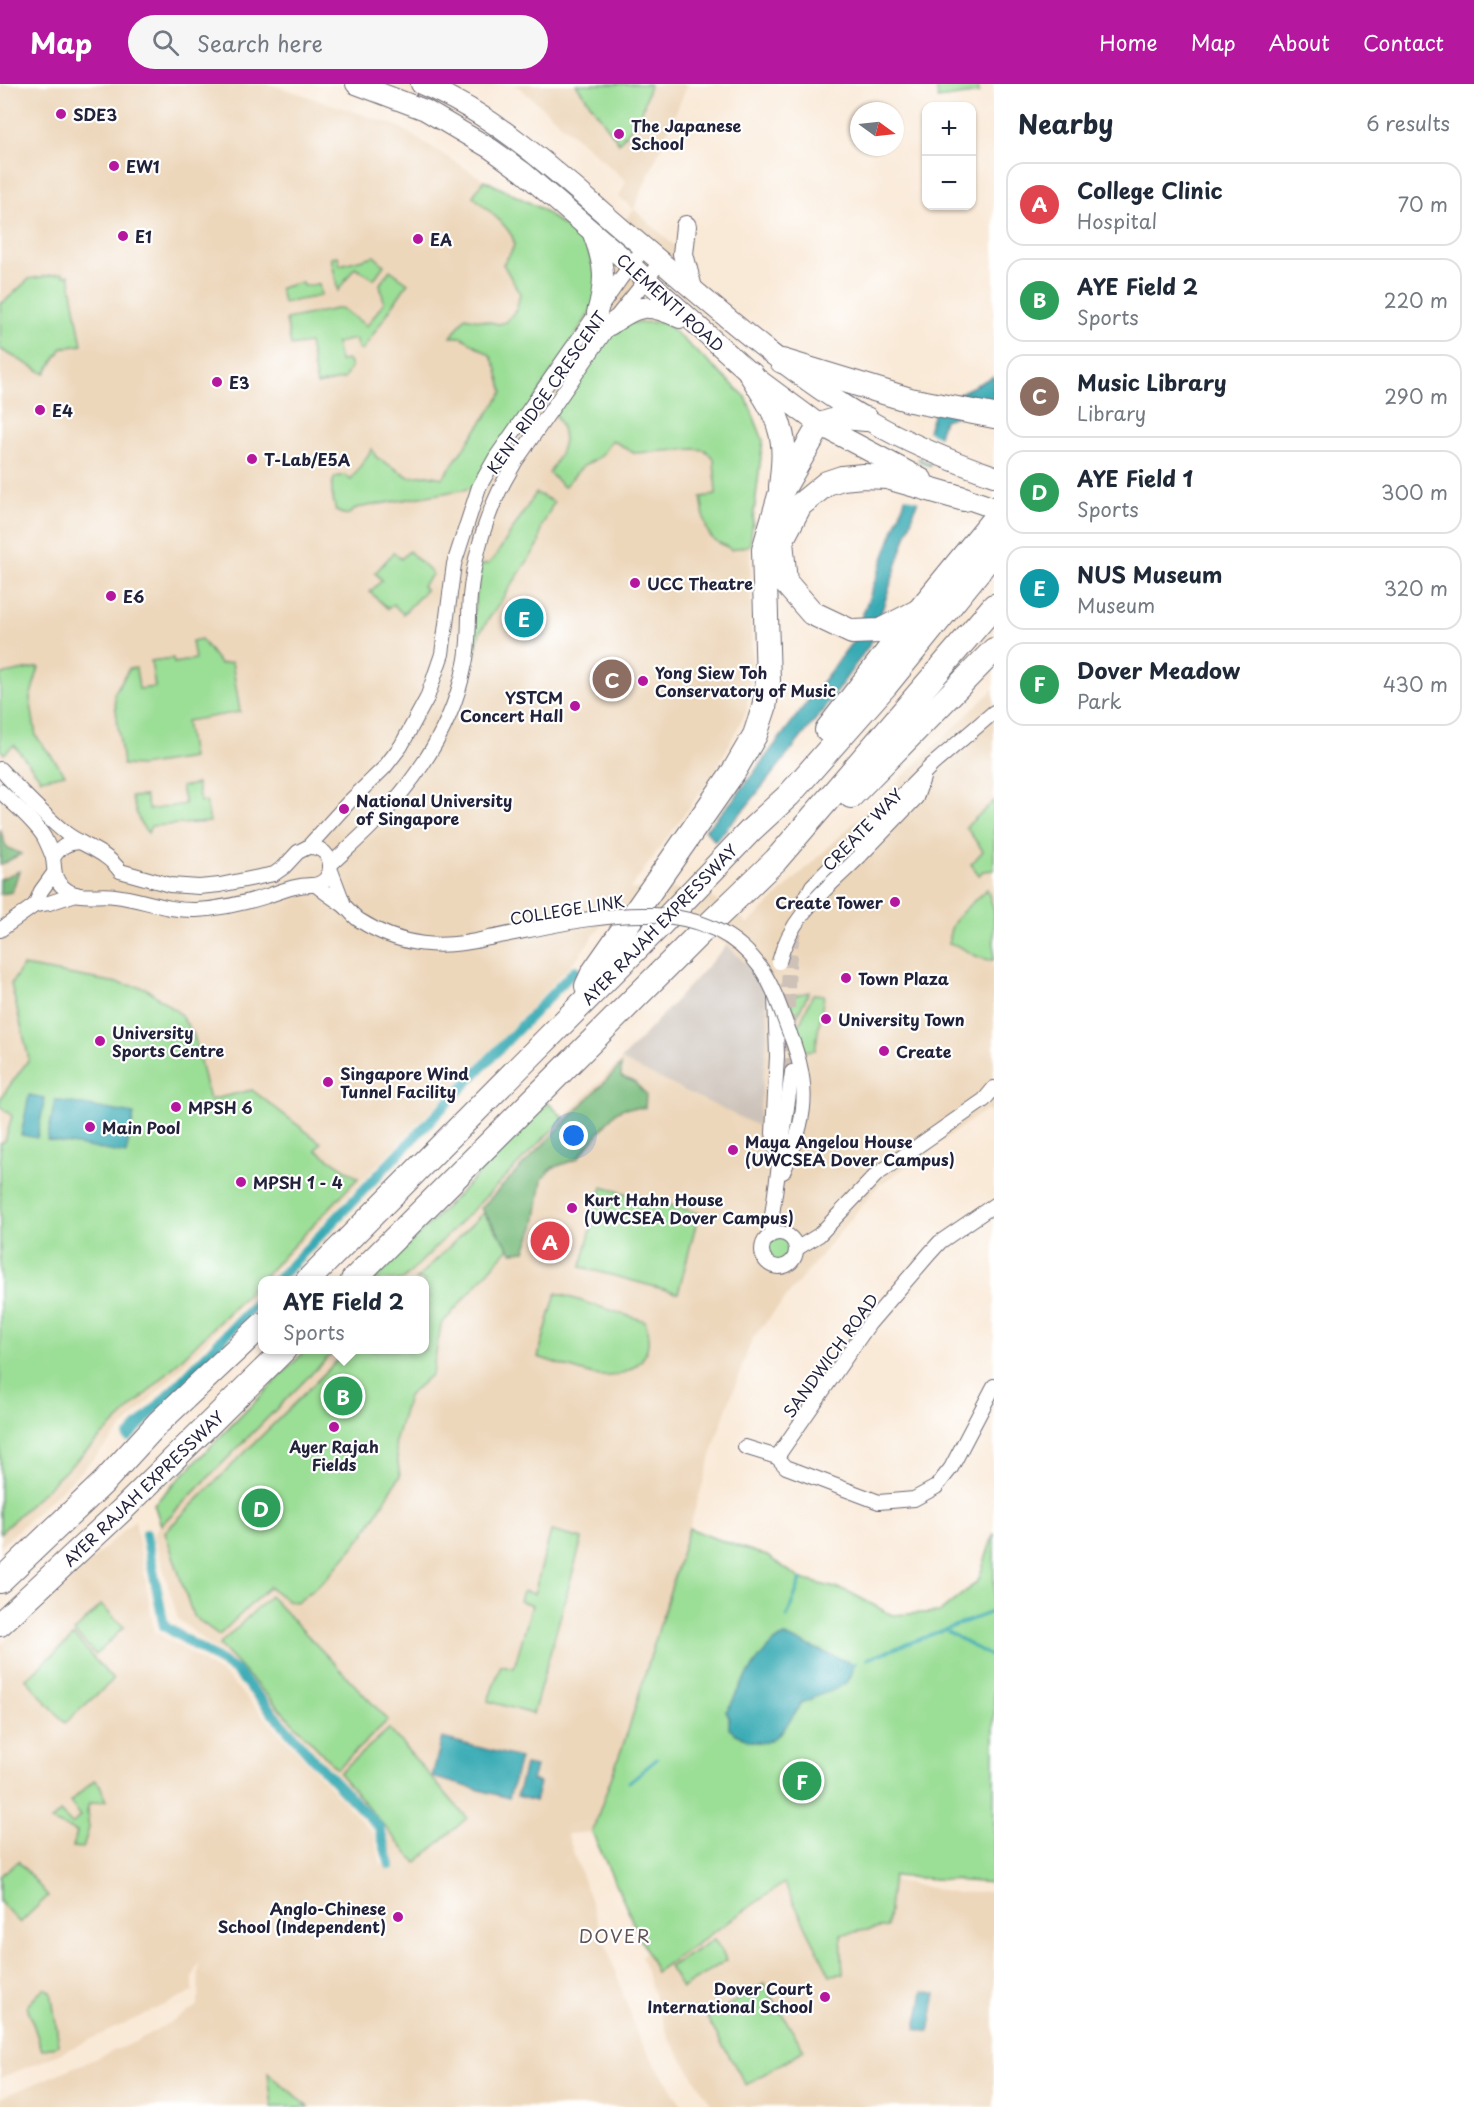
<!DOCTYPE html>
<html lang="en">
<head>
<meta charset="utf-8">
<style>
  :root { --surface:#fff; --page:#f6f6f7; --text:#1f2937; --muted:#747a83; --line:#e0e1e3; --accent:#b5179e }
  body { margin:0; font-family:"Playpen Sans",sans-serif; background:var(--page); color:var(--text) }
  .controls { position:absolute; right:18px; top:18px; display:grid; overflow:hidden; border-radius:12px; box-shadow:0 2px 4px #0004 }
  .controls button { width:54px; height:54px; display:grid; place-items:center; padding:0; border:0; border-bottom:2px solid var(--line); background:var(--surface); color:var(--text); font:30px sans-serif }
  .compass { position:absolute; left:850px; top:18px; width:54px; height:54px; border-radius:50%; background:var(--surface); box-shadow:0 2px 4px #0004; rotate:105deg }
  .you { position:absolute; left:574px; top:1052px; width:21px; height:21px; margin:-15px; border:4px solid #fff; border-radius:50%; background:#1a73e8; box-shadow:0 0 0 9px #1a73e833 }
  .badge { display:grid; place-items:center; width:39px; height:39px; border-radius:50%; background:var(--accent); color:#fff; font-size:20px; font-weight:700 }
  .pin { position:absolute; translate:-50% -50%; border:3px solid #fff; box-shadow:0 2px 6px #0006 }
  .popup { position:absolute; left:258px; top:1192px; width:171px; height:78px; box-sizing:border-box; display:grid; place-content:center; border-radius:12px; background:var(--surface); filter:drop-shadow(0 2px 4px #0005); font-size:20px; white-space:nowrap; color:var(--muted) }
  .popup b { font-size:22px; color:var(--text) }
  .popup::after { content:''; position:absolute; left:50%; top:100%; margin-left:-12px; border:12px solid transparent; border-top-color:var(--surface) }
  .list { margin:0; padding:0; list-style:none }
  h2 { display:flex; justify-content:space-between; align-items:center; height:78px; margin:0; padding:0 24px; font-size:26px }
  h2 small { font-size:20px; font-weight:400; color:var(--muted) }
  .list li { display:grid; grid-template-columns:39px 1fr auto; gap:18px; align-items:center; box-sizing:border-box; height:84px; margin:0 12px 12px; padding:0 12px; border:2px solid var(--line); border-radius:18px }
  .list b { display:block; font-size:22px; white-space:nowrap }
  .list p { margin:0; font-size:20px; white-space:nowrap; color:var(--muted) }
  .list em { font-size:20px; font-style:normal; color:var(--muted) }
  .icon { flex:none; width:33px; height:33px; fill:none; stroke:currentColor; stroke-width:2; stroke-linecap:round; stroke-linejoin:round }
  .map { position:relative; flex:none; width:994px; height:2023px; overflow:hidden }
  header { display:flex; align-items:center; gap:36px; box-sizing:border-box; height:84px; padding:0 30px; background:var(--accent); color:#fff }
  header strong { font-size:28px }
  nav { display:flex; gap:33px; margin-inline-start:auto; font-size:21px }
  .search { width:420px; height:54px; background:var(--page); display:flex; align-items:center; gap:15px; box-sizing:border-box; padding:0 21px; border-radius:33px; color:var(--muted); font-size:22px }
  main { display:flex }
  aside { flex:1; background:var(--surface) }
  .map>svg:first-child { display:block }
  .built { fill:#edd7bb }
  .industrial { fill:#ccc2b9 }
  .green { fill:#9bde96; stroke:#5e8068; stroke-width:1.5 }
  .forest { fill:#7cbd7f; stroke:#4f705d; stroke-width:1.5 }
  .water { fill:#39aab4; stroke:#2e6678; stroke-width:1.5 }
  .pier { fill:#f9e9d7 }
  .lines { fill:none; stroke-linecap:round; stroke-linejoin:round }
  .stream { stroke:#39aab4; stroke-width:3 }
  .canal { stroke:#39aab4; stroke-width:10 }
  .street-tunnel { stroke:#cec1b8; stroke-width:14; stroke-dasharray:14 7; stroke-linecap:butt }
  .street-casing { stroke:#6d6872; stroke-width:16 }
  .primary-casing { stroke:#6d6872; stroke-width:22 }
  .highway-casing { stroke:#6d6872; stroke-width:26 }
  .street { stroke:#fff; stroke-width:14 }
  .primary { stroke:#fff; stroke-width:20 }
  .highway { stroke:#fff; stroke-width:24 }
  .street-bridge-casing { stroke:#6d6872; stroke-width:16; stroke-linecap:butt }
  .street-bridge { stroke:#fff; stroke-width:14 }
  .poi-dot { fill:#b5179e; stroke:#fff; stroke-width:2 }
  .labels { text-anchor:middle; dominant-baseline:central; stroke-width:4.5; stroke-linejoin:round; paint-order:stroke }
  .poi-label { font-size:16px; font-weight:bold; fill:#22223b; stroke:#fff; text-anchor:start }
  .street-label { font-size:16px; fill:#22223b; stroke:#fff }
  .neighbourhood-label { font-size:18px; letter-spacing:1.5px; fill:#605255; stroke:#fff }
</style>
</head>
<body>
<header>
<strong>Map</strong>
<div class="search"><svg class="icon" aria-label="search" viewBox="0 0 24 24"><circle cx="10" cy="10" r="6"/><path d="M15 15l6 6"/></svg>Search here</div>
<nav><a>Home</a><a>Map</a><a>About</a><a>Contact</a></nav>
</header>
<main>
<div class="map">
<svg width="994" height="2023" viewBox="0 0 994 2023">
  <rect width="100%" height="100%" fill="#fff"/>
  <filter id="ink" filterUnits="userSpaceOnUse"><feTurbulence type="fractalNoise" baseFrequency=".0167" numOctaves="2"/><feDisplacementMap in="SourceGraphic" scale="12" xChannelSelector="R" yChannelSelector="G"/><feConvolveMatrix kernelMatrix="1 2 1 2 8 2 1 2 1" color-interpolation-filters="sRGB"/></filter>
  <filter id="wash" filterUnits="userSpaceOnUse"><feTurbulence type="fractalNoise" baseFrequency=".008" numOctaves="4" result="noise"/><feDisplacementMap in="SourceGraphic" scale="24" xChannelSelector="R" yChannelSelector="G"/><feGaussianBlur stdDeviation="1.35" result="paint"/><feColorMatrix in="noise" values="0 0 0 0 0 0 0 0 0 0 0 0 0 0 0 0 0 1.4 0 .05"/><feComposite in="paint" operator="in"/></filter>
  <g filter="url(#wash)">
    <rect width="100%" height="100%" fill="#f9e9d7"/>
    <g class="built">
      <polygon points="0,0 270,0 398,42 484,96 540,124 600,168 634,125 619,113 626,97 518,2 509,0 688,0 634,125 681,168 642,218 746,313 763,356 750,461 752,581 746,628 715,688 630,805 674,805 710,813 735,828 748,840 994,605 994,1027 984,1027 877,1103 752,1255 719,1346 628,1647 592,1748 567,1750 639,1955 683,2023 0,2023 0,2014 135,1958 198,1922 199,1879 193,1893 193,1908 50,1974 0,1994 0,1561 135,1436 154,1546 228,1594 373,1749 381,1781 393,1781 386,1745 238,1584 178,1535 153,1450 335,1266 424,1266 424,1196 403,1196 621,976 727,861 713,851 681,842 646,836 603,839 577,874 498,958 265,1196 262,1196 262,1200 81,1387 0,1463"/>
      <polygon points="789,1777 957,1809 994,1807 994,2023 713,2023 669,1954 641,1872 713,1815"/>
    </g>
    <polygon class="industrial" points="727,861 754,888 766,912 768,944 758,1042 621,976"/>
    <g class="green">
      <polygon points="576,0 650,0 641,31 619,59"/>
      <polygon points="936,0 978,0 979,9 938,15"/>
      <path d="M484 96 540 124 587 160 601 211 479 403 356 424C349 432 346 432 336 427 333 415 329 404 335 393L345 391 351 396 372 365 376 373 409 393 427 391 443 394 503 308 496 283 490 271 462 253H451L465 233 499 240 506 238 516 226 520 210 503 180C507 174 514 167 514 159 514 146 483 122 473 112Z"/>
      <polygon points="338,172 340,181 374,172 384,181 374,195 355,183 338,207 331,173"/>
      <polygon points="390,186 408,199 362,267 358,264 355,255 336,259 340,277 348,276 351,283 344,295 317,301 309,259 291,262 286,235 341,224 367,242 384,218 380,200"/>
      <polygon points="63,189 64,192 69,191 82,261 62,264 45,290 0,265 0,219 4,218 29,195"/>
      <polygon points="302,198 303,202 319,200 321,212 283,219 280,204"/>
      <path d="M622 233 632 239 664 238 746 313 763 356 750 461 731 466C726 461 719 460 714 456 703 447 704 426 701 413L716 411 714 375 705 366 694 365 634 369 612 356 601 372 582 383 564 403 549 389C565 362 571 353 552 325Z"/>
      <polygon points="536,409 554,418 541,444 539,460 480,548 473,579 466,578 481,481 488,480 495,473"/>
      <polygon points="409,467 433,490 422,502 426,506 403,530 393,520 388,525 370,508 382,496 375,489 394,468 401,475"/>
      <polygon points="201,555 220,580 232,578 240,628 186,637 192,674 140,682 123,681 114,610 129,585 136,584 139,605 155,603 151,577 173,574 174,579 195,575 192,557"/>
      <polygon points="39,583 30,614 36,652 65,690 41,695 14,661 4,670 0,665 0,591"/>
      <polygon points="197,700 200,718 206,717 210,738 151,742 148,749 140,739 131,713 145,712 149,726 185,720 181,703"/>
      <polygon points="994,717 994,786 983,787 979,791 971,780 983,767 966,743"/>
      <path d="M987 805 994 826V876C974 876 966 863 949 859 947 835 971 821 987 805Z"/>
      <polygon points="23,882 145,904 179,929 194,951 209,1016 252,1006 321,1059 316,1066 358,1094 248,1209 150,1306 0,1449 0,1059 5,1057 12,1032 0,1022 0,1015 29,975 11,900"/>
      <polygon points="809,908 794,938 791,912"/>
      <polygon points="813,910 824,911 815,966 804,967 798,943"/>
      <polygon points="548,1019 564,1034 403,1196 374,1196"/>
      <polygon points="602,1103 699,1129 678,1209 581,1183"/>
      <polygon points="483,1129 509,1164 441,1241 432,1290 408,1312 395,1358 400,1392 363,1452 326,1495 298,1518 288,1517 269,1503 219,1551 193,1532 165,1448 348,1266 424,1266 424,1196 416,1196"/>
      <circle cx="779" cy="1166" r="12"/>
      <path d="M556 1209 645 1237C647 1246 650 1256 647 1265 642 1284 620 1293 602 1292 586 1291 555 1278 538 1273Z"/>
      <polygon points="306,1266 335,1266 161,1441 154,1420"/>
      <polygon points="689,1444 711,1453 767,1472 801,1495 847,1507 892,1531 940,1528 978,1497 994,1449 994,1799 893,1792 887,1843 841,1850 843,1890 830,1891 784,1799 656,1888 592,1748 628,1647"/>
      <polygon points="551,1447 582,1455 533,1630 488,1617 501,1581 514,1584 532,1521 520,1517 523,1507 534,1510"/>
      <polygon points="270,1512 388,1636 337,1685 219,1561"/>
      <polygon points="101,1521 124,1543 96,1571 74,1548"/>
      <polygon points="74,1552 113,1596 65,1639 26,1595"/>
      <polygon points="389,1645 467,1734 416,1779 339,1689"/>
      <polygon points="94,1696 100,1701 106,1717 89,1720 87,1728 89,1744 83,1764 73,1763 77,1748 51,1737 60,1728 72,1740 81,1732 70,1718"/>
      <polygon points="18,1777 48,1812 20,1839 0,1818 0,1792"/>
      <polygon points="714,1855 727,1876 682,1904 669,1883"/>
      <polygon points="764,1900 804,1966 746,2001 707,1934"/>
      <polygon points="44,1904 51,1907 59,1961 42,1966 27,1922"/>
      <polygon points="268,1989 309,2023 272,2023"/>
    </g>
    <g class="forest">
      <polygon points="0,745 6,763 21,770 0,781"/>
      <polygon points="19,787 12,808 0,810 0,795"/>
      <polygon points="621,981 621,993 633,997 646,1010 645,1024 624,1024 616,1028 577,1075 552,1084 542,1095 535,1140 525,1167 512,1168 481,1124"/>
    </g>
    <g class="water">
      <polygon points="994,292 994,317 982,324 944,336 872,557 827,621 746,723 715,757 705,746 734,715 853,557 907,410 934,329 962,308"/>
      <polygon points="29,1011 45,1014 37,1054 21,1051"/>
      <polygon points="55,1016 134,1030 126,1070 47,1056"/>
      <path d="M785 1552 853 1580C854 1603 832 1606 815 1613 810 1616 808 1618 802 1618 781 1651 768 1675 729 1645V1633L726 1627C732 1621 734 1613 738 1606 748 1590 767 1558 785 1552Z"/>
      <polygon points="442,1654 520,1674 509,1714 432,1693"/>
      <polygon points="525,1681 536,1683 532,1696 540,1699 535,1717 517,1712"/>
      <polygon points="923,1907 936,1909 929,1948 916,1945"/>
    </g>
    <g class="pier">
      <polygon points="925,346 941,354 933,381 916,373"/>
      <polygon points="916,375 932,383 922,418 903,412"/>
    </g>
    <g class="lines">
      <g class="stream">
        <polyline points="787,1533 801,1495"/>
        <polyline points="948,1548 994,1574"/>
        <polyline points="867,1575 994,1527"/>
        <polyline points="853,1580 856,1579"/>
        <polyline points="629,1698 657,1675"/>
      </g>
      <g class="canal">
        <polyline points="277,1196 575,886"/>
        <polyline points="128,1353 262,1213"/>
        <polyline points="146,1450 164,1542 236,1587 314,1676 379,1743 390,1781"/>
      </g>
    </g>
  </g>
  <g filter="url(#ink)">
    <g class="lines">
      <path class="street-tunnel" d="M792 988C789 941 784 894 794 847"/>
      <defs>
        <g id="street">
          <path d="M0 685C21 707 43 731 67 750 85 763 107 768 120 787L170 801 199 803 220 801 274 790 284 783 298 768 308 763 348 719 384 684 401 662 427 614 442 570 454 480 479 403 496 373 621 194 645 163"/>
          <path d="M0 707C14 721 34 736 44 753 47 759 51 768 53 774 55 786 53 795 63 803 77 817 98 809 115 812 142 815 167 827 196 826 219 825 245 819 267 812 282 807 295 801 311 801 337 801 337 762 308 763"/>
          <polyline points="860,772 916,714 923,694"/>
          <path d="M53 774C60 763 66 759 80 758"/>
          <path d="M330 781C351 761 374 742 392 720 427 680 455 632 465 580 470 558 468 534 470 512 475 464 490 419 515 378L610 241 661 177"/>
          <polyline points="330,784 344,821"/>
          <path d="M316 801C324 808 333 814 342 820 348 824 353 832 359 836 401 863 442 866 489 854"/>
          <polyline points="803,819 812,802 932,681 994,628"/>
          <polyline points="35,821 41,807 54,789"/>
          <polyline points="0,846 35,821 49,819 76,810"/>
          <polyline points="775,912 777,972 773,1049 779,1081"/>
          <path d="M783 1088C807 1036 811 1003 790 950"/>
          <circle cx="779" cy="1166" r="17"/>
          <polyline points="772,1150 772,1131 792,988"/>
          <polyline points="796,1165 819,1151 876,1091 984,1016 994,1004"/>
          <polyline points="745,1363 777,1373"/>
          <polyline points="777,1373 869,1240 930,1169 940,1158 994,1121"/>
          <polyline points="777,1373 786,1383 879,1418 914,1415 936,1403 951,1384 994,1302"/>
        </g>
        <g id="primary">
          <polyline points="356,0 425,26 491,65 523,88 616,168 751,290 820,341 922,395"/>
          <path d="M421 0C503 34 563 95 629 151 707 216 782 286 870 337 909 360 951 377 994 392"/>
          <polyline points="686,142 683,170 692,204"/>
          <path d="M593 150C605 181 606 197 597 229"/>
          <path d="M610 241C639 220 647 219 680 234"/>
          <polyline points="951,409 994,424"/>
        </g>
        <g id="highway">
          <polyline points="782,277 910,316 994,332"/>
          <path d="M751 290C761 307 775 325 780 345 786 364 783 384 781 403"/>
          <polyline points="919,527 880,547 852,548 812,529 785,498 781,457 800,421 827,399 842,394 863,392 887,393 964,415"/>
          <polyline points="827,646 919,527 994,435"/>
          <polyline points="851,712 994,566"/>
          <polyline points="587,902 593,889 734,687 755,651 764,624 768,597 764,466 781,408 820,341 844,333 866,335"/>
          <polyline points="308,1196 663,838 751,746 789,711 886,601 994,468"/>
          <polyline points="353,1196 698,851 776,776 994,522"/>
          <polyline points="0,1497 103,1399 158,1339 262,1241"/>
          <polyline points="0,1540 122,1426 284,1266"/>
        </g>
      </defs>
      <use href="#street" class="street-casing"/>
      <use href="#primary" class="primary-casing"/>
      <use href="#highway" class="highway-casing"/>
      <use href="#street" class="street"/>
      <use href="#primary" class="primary"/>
      <use href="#highway" class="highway"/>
      <defs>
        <g id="street-bridge">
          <path d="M489 854C573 839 699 798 760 883 774 903 781 927 790 950"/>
          <path d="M779 878C791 830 826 806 860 772"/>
        </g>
      </defs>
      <use href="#street-bridge" class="street-bridge-casing"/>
      <use href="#street-bridge" class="street-bridge"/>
    </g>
  </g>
  <g class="poi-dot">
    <circle cx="61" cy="30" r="6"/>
    <circle cx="619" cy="50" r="6"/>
    <circle cx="114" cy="82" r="6"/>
    <circle cx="123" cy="152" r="6"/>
    <circle cx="418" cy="155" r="6"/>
    <circle cx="217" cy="298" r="6"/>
    <circle cx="40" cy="326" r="6"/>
    <circle cx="252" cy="375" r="6"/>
    <circle cx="635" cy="499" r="6"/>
    <circle cx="111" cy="512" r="6"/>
    <circle cx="643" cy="597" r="6"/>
    <circle cx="575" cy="622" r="6"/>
    <circle cx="344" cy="725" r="6"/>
    <circle cx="895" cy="818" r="6"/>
    <circle cx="846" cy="894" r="6"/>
    <circle cx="826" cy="935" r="6"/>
    <circle cx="100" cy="957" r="6"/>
    <circle cx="884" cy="967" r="6"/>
    <circle cx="328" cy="998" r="6"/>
    <circle cx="176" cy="1023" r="6"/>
    <circle cx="90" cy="1043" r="6"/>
    <circle cx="733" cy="1066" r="6"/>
    <circle cx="241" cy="1098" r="6"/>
    <circle cx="572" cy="1124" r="6"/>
    <circle cx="334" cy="1343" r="6"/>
    <circle cx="398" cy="1833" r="6"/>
    <circle cx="825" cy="1913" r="6"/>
  </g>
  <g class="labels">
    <g class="poi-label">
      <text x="73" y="30">SDE3</text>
      <text x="631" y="41">The Japanese<tspan x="631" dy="18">School</tspan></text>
      <text x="126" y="82">EW1</text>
      <text x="135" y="152">E1</text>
      <text x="430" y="155">EA</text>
      <text x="229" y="298">E3</text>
      <text x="52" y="326">E4</text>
      <text x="264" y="375">T-Lab/E5A</text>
      <text x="647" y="499">UCC Theatre</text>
      <text x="123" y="512">E6</text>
      <text x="655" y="588">Yong Siew Toh<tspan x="655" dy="18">Conservatory of Music</tspan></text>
      <text x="563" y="613" text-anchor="end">YSTCM<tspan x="563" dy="18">Concert Hall</tspan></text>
      <text x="356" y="716">National University<tspan x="356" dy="18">of Singapore</tspan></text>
      <text x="883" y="818" text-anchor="end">Create Tower</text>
      <text x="858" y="894">Town Plaza</text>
      <text x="838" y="935">University Town</text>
      <text x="112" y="948">University<tspan x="112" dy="18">Sports Centre</tspan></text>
      <text x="896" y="967">Create</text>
      <text x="340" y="989">Singapore Wind<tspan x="340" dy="18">Tunnel Facility</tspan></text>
      <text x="188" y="1023">MPSH 6</text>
      <text x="102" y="1043">Main Pool</text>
      <text x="745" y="1057">Maya Angelou House<tspan x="745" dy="18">(UWCSEA Dover Campus)</tspan></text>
      <text x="253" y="1098">MPSH 1 - 4</text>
      <text x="584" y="1115">Kurt Hahn House<tspan x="584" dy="18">(UWCSEA Dover Campus)</tspan></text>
      <text x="334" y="1362" text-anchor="middle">Ayer Rajah<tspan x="334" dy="18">Fields</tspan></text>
      <text x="386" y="1824" text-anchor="end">Anglo-Chinese<tspan x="386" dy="18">School (Independent)</tspan></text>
      <text x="813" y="1904" text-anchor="end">Dover Court<tspan x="813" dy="18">International School</tspan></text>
    </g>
    <g class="street-label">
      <text transform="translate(671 218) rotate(42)">CLEMENTI ROAD</text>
      <text transform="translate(546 308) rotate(-55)">KENT RIDGE CRESCENT</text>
      <text transform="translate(862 745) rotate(-46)">CREATE WAY</text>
      <text transform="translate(567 825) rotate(-9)">COLLEGE LINK</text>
      <text transform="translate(659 840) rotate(-46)">AYER RAJAH EXPRESSWAY</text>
      <text transform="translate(830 1271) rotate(-54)">SANDWICH ROAD</text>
      <text transform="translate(143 1404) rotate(-44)">AYER RAJAH EXPRESSWAY</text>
    </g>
    <g class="neighbourhood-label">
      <text x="615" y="1851">DOVER</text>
    </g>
  </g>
</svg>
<div class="controls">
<button>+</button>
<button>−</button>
</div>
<svg class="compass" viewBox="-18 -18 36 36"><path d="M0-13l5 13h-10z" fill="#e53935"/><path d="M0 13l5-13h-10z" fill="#747a83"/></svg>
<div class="you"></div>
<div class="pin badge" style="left:550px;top:1157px;background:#e0444e">A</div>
<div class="pin badge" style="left:343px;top:1312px;background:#2e9e5b">B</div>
<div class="popup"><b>AYE Field 2</b>Sports</div>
<div class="pin badge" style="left:612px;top:595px;background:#8d6e63">C</div>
<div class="pin badge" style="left:261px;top:1424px;background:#2e9e5b">D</div>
<div class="pin badge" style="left:524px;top:534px;background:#0f9aa8">E</div>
<div class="pin badge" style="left:802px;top:1697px;background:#2e9e5b">F</div>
</div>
<aside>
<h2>Nearby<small>6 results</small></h2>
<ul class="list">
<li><span class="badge" style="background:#e0444e">A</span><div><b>College Clinic</b><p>Hospital</p></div><em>70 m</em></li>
<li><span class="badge" style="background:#2e9e5b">B</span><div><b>AYE Field 2</b><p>Sports</p></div><em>220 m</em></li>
<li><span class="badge" style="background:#8d6e63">C</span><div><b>Music Library</b><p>Library</p></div><em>290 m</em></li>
<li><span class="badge" style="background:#2e9e5b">D</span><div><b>AYE Field 1</b><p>Sports</p></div><em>300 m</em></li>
<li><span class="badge" style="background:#0f9aa8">E</span><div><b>NUS Museum</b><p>Museum</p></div><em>320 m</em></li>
<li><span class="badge" style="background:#2e9e5b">F</span><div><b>Dover Meadow</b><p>Park</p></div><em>430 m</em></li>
</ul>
</aside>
</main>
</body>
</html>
